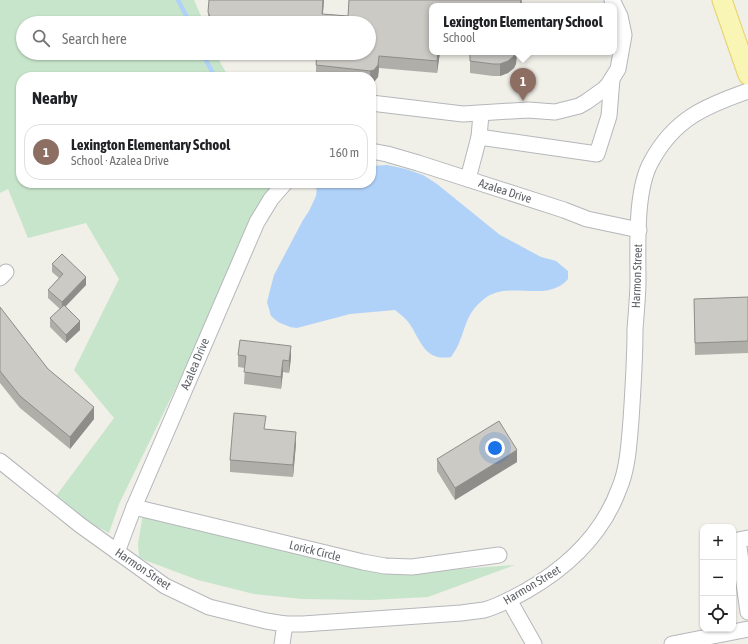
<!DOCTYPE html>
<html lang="en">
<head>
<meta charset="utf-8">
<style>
  :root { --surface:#fff; --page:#f6f6f6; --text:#202124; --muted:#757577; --line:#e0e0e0; --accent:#d93025 }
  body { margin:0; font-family:"Asap Condensed",sans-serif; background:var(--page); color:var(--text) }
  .controls { position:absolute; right:12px; bottom:12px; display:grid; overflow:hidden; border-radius:8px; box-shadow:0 1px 3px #0004 }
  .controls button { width:36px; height:36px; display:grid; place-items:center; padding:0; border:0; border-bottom:1px solid var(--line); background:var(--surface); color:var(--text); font:20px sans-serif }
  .you { position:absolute; left:495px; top:448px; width:14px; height:14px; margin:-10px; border:3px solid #fff; border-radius:50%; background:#1a73e8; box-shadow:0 0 0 6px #1a73e833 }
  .badge { display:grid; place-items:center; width:26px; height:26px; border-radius:50%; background:var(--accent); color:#fff; font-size:13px; font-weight:700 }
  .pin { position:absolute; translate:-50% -33px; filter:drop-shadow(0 1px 2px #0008) }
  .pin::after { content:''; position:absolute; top:21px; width:14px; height:12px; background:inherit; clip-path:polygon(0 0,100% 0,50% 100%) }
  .popup { position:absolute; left:429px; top:3px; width:188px; height:52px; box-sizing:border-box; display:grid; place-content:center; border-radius:8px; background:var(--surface); filter:drop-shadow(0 1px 3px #0005); font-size:13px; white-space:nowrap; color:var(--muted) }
  .popup b { font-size:15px; color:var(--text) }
  .popup::after { content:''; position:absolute; left:50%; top:100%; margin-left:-8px; border:8px solid transparent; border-top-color:var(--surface) }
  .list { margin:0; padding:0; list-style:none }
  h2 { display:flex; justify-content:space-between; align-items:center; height:52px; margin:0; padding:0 16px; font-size:17px }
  h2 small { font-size:13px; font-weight:400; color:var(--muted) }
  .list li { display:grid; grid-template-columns:26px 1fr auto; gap:12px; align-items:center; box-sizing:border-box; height:56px; margin:0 8px 8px; padding:0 8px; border:1px solid var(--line); border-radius:16px }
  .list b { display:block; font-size:15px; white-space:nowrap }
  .list p { margin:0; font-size:13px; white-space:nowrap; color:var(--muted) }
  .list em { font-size:13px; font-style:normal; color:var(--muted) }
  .icon { flex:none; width:22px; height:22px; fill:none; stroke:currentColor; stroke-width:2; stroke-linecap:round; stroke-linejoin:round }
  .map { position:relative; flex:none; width:748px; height:644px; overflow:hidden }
  .search { position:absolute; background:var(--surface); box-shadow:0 1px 3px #0004; left:16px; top:16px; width:360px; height:44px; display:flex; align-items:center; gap:10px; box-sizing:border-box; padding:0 14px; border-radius:22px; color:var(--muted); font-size:15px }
  .panel { position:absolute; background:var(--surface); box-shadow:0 1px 3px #0004; left:16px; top:72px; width:360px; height:116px; border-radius:16px }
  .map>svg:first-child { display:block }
  .green { fill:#c7e5ca }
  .water { fill:#b0d2f9 }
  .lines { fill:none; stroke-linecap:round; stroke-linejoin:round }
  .stream { stroke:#b0d2f9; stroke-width:4.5 }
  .minor-casing { stroke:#b5b7bb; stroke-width:17 }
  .major-casing { stroke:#e7d16a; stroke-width:21 }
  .minor { stroke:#fff; stroke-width:15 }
  .major { stroke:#f9f5b4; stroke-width:19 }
  .wall { fill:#afaea9 }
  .shaded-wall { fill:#8f8d8a }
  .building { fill:#cccac5; stroke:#8f8d8a }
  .labels { text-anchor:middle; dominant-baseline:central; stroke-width:4; stroke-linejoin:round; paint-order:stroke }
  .street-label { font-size:12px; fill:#5f6267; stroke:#fff }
</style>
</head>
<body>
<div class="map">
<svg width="748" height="644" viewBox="0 0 748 644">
  <rect width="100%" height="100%" fill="#f0efe8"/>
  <g class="green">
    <polygon points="0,0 194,0 204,23 23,23 23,53 216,53 221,64 229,77 21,77 21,183 285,183 257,222 119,504 109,533 84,520 56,496 114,418 74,370 119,279 86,223 28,238 8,189 0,193"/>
    <polygon points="143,514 408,573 515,565 428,597 371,600 302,599 254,594 198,580 139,558 138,544"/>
  </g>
  <path class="water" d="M387 165 406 169 423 175 437 184 500 235 541 257 556 261 568 271V279C547 304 509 279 484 299 461 317 467 336 451 357 426 361 422 344 411 326 407 319 401 315 395 310L350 314 297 328 290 327 278 322 271 316 267 302 274 275 303 220 309 211 316 196 317 187 327 183H371V166Z"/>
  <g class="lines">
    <g class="stream">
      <polyline points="178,0 190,23"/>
      <polyline points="202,53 215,77"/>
      <polyline points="311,183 317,187"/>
    </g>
    <defs>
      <g id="minor">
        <polyline points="371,103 463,114 528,110 555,112 579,106 586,102 603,90 608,85 618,69 624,35 620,16 612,0"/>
        <polyline points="479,137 597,154 609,116 612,79"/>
        <polyline points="371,151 387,154 418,163 564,210 587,219 639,230"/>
        <polyline points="468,179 479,137 481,114"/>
        <polyline points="0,278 6,272"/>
        <path d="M0 461 80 525 165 586 209 607 266 621 285 624H303L461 613C468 612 476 611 484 610 499 606 513 598 526 591 568 567 602 535 619 489 628 468 629 443 631 420 633 390 635 360 635 330 636 314 638 297 638 280 638 246 635 191 651 162 674 119 705 106 748 91"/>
        <polyline points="134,507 363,562 385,566 412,567 499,555"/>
        <polyline points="748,538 738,540 748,612"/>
        <polyline points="117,552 134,507 257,222 271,199 285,183"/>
        <polyline points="509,600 534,644"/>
        <polyline points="282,644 285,624"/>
        <polyline points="672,644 748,629"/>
      </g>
      <polyline id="major" points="722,0 748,75"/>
    </defs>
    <use href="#minor" class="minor-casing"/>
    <use href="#major" class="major-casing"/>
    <use href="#minor" class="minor"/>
    <use href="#major" class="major"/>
  </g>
  <g class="wall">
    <polygon points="209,0 324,0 323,14 348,16 349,0 522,0 522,6 432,6 432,52 440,52 437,73 379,68 378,77 374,82 371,83 371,77 316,77 316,59 251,53 369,53 369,23 208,23 208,12"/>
    <polygon points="457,52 517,52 516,64 514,68 508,73 500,76 493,76 470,73 470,54"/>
    <polygon points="52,264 86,285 65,307 80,330 66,343 50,327 50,318 60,309 48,298 48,290 59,278 52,272"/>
    <polygon points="748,297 748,353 695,355 694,299"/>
    <polygon points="0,307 48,369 94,419 70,449 20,408 0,383"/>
    <polygon points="238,355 291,358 289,373 283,372 281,389 244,384 245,368 238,367"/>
    <polygon points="266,429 296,444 293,477 230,472 230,460"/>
    <polygon points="437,459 517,462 455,500 437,471"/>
  </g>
  <g class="shaded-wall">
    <polygon points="323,0 324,0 322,23 322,14"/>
    <polygon points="438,52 440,52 437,73 437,61"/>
    <polygon points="516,52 517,52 516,64 514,68 508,73 500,76 500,64"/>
    <polygon points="379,56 379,68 378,77 374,82 371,83 370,71"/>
    <polygon points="86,277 86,285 62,310 62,302"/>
    <polygon points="80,321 80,330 66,343 66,335"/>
    <polygon points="291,346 291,358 289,373 289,361"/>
    <polygon points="283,360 283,372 281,389 281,377"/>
    <polygon points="94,407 94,419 70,449 70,437"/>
    <polygon points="296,432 296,444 293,477 293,465"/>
    <polygon points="517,450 517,462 455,500 455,488"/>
  </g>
  <g class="building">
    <polygon points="209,0 323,0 322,14 348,16 349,0 521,0 520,6 432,6 432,52 438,52 437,61 379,56 378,65 374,70 370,71 316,65 317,53 369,53 369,23 213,23 208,12"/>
    <polygon points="470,52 516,52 514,56 508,61 500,64 493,64 470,61"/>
    <polygon points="62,254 86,277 62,302 48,290 63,274 52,264"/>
    <polygon points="748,297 748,341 695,343 694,299"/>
    <polygon points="64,305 80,321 66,335 50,318"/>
    <polygon points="0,307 48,369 94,407 70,437 20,396 0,371"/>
    <polygon points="240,340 291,346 289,361 283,360 281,377 244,372 246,356 238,355"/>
    <polygon points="234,413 266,416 264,429 296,432 293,465 230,460"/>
    <polygon points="499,421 517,450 455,488 437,459"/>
  </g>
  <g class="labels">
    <g class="street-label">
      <text transform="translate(505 191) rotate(18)">Azalea Drive</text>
      <text transform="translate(637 276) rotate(-88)">Harmon Street</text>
      <text transform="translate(195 364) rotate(-67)">Azalea Drive</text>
      <text transform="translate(315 551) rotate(14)">Lorick Circle</text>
      <text transform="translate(143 569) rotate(34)">Harmon Street</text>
      <text transform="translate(532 585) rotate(-31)">Harmon Street</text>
    </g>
  </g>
</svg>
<div class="controls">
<button>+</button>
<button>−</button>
<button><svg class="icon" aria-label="locate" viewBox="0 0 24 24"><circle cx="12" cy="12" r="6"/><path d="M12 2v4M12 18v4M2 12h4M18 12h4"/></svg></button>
</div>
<div class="you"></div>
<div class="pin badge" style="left:523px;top:101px;background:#8d6e63">1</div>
<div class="popup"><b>Lexington Elementary School</b>School</div>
<div class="search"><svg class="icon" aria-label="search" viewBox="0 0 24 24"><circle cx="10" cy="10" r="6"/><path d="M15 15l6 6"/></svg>Search here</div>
<section class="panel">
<h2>Nearby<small></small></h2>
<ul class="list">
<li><span class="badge" style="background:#8d6e63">1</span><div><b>Lexington Elementary School</b><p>School · Azalea Drive</p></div><em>160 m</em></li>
</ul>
</section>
</div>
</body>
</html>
